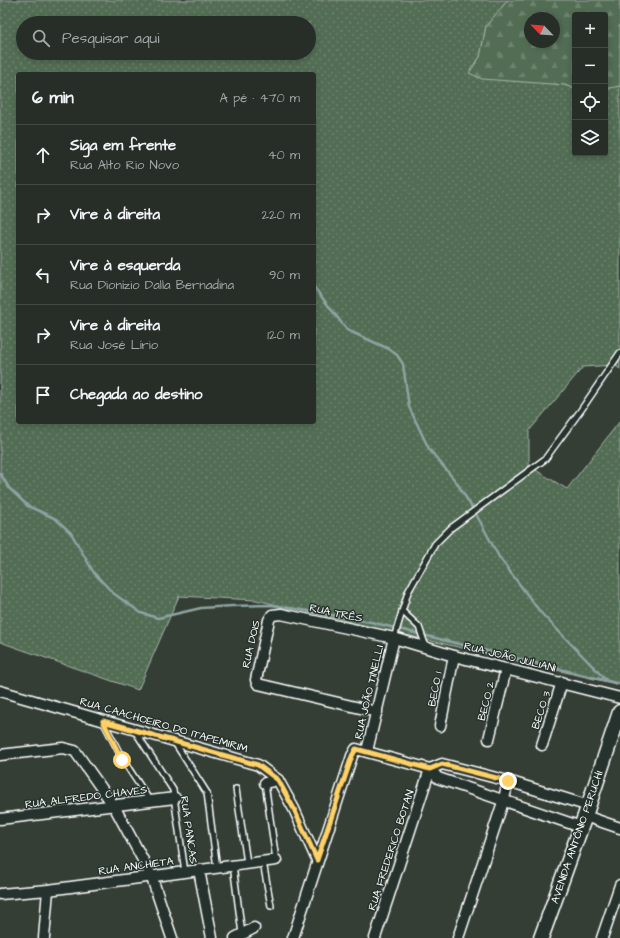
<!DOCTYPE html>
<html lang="pt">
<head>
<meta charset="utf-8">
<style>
  :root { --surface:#272e28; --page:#2f3630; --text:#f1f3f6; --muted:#a4a8a8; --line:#434a45 }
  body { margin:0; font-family:"Architects Daughter",sans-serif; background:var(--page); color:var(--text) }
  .controls { position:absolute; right:12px; top:12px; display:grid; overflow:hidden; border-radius:4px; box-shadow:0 2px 6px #0003 }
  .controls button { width:36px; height:36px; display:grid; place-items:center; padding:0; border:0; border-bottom:1px solid var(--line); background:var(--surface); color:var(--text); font:20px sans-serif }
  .compass { position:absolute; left:524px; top:12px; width:36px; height:36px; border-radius:50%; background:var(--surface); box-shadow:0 2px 6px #0003; rotate:295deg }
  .stop { position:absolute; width:12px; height:12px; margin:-9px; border:3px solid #ffd166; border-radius:50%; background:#fff }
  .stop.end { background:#ffd166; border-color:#fff; box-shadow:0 1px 4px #0008 }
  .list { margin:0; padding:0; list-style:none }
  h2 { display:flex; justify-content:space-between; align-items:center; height:52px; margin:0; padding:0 16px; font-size:17px }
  h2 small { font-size:13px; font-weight:400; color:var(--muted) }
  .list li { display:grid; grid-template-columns:26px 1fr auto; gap:12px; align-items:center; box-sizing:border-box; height:60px; padding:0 16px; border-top:1px solid var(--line) }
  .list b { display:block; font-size:15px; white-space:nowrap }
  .list p { margin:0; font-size:13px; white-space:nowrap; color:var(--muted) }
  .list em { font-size:13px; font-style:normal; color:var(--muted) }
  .icon { flex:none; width:22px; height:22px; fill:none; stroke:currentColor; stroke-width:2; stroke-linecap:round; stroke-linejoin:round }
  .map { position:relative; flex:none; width:620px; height:938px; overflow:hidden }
  .search { position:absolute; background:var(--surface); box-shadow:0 2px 6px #0003; left:16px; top:16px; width:300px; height:44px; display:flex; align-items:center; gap:10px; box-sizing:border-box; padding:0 14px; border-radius:22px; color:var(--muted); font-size:15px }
  .panel { position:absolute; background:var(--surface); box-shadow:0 2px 6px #0003; left:16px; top:72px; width:300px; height:352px; border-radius:4px }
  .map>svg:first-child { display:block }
  .grass { fill:url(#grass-dots); stroke:#a8b6aa; fill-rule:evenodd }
  .forest { fill:url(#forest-firs); stroke:#a8b6aa; fill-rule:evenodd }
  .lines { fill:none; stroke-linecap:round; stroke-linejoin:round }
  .stream { stroke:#8ea4a4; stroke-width:2.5 }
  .service-casing { stroke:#fff; stroke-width:8 }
  .minor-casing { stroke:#fff; stroke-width:13 }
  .secondary-casing { stroke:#fff; stroke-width:17 }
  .service { stroke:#26332d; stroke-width:5 }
  .minor { stroke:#26332d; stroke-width:10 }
  .secondary { stroke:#26332d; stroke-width:14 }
  .route { stroke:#ffd166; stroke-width:5 }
  .labels { text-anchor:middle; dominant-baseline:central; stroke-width:3; stroke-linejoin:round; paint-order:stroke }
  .street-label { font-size:11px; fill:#fff; stroke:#26332d }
</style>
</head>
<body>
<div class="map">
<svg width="620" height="938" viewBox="0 0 620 938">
  <defs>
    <pattern id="grass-dots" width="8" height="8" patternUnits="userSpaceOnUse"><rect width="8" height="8" fill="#526d54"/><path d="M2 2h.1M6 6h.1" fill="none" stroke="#6c836e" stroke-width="1.8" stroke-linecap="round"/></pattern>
    <pattern id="forest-firs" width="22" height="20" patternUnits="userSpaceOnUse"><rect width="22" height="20" fill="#526d54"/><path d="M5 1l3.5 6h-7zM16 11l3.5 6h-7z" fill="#6c836e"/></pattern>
  </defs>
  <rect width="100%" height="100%" fill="#343e35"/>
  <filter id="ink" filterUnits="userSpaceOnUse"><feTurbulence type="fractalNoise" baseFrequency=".025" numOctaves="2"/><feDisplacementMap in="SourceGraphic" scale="8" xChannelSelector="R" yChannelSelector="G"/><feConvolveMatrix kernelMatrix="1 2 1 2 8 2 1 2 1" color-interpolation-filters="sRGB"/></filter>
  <g filter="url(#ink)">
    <path class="grass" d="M0 0H508L486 26 480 57 470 69 565 85 575 89V153H605V89L620 86V369L614 365 583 367 529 431V466L567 489 620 421V685L256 600 179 596 138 690 0 642ZM23 23H309V53H23ZM18 74H314V422H18Z"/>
    <path class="forest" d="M508 0H617L620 2V86L605 89V15H575V89L565 85 482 79 469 73 480 57 486 26ZM530 18H554V42H530Z"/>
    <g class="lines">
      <g class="stream">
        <polyline points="314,287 347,330 389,349 397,355 403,364 409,407 429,449 457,483 476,514 499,557 541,613 606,680"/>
        <polyline points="0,473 9,488 28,506 56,519 71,533 94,573 113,593 141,613 158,618 201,608 232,606 271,605 302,610 371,622 620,684"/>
      </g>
      <defs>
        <g id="service">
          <polyline points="402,611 419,627 426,647"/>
          <polyline points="394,638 408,592 435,544 451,528 545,459 581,410 620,353"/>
          <polyline points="103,721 123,760 150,801"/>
          <polyline points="135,731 173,790 185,872"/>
          <polyline points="175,743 207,793 217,868"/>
          <polyline points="265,783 276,860"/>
          <polyline points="236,789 247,863"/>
          <polyline points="263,862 271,906"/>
          <polyline points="233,865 242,934"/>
        </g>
        <g id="minor">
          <polyline points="0,691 258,765 278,780 294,809 317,860"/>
          <polyline points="377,712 258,684 256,680 269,620 272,615 281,614 394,638 454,656 620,698"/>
          <polyline points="440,726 454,656"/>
          <polyline points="489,739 506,669"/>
          <polyline points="542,745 562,682"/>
          <polyline points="367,751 394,638"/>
          <polyline points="0,755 63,748 75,751 114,806 151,875 172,938"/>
          <polyline points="265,783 278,780"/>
          <polyline points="585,816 620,828"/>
          <polyline points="0,819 175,798"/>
          <polyline points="199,870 212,938"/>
          <polyline points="0,894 48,890 276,860"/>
          <polyline points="44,938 48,890"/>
          <polyline points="235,938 254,928"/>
          <polyline points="293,938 352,756 356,749 430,769 438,778 581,827"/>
          <polyline points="375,938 430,769 442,764 508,781 589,806"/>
          <polyline points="458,938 504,799 508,781"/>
          <polyline points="602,938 620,885"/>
        </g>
        <polyline id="secondary" points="541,938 585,816 620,712"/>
      </defs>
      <use href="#service" class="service-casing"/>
      <use href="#minor" class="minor-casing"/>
      <use href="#secondary" class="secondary-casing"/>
      <use href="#service" class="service"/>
      <use href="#minor" class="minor"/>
      <use href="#secondary" class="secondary"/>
    </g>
  </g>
  <g class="lines" filter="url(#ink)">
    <polyline class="route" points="122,760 103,721 258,765 278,780 294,809 317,860 352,756 356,749 430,769 442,764 508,781"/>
  </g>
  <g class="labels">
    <g class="street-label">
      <text transform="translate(336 613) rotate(12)">RUA TRÊS</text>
      <text transform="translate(251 644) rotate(-77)">RUA DOIS</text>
      <text transform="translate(510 657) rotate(14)">RUA JOÃO JULIANI</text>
      <text transform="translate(435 689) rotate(-79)">BECO 1</text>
      <text transform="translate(369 692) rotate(-77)">RUA JOÃO TINELLI</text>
      <text transform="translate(486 701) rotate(-76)">BECO 2</text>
      <text transform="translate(541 710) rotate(-72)">BECO 3</text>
      <text transform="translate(164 725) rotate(16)">RUA CAACHOEIRO DO ITAPEMIRIM</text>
      <text transform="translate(86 797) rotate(-7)">RUA ALFREDO CHAVES</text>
      <text transform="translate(189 830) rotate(82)">RUA PANCAS</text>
      <text transform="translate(577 837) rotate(-71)">AVENIDA ANTÔNIO PERUCHI</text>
      <text transform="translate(391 850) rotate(-72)">RUA FREDERICO BOTAN</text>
      <text transform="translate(136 866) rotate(-8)">RUA ANCHIETA</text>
    </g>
  </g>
</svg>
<div class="controls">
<button>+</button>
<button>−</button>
<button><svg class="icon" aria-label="locate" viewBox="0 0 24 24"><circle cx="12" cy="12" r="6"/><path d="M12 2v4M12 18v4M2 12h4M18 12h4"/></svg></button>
<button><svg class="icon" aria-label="layers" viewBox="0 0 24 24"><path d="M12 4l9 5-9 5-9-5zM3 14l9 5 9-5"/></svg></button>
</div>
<svg class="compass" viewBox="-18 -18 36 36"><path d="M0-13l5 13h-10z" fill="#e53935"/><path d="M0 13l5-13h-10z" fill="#a4a8a8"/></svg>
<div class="stop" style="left:122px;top:760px"></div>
<div class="stop end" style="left:508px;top:781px"></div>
<div class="search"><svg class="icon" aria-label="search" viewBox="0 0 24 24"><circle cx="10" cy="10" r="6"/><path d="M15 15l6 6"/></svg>Pesquisar aqui</div>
<section class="panel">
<h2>6 min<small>A pé · 470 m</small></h2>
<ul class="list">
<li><svg class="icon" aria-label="ahead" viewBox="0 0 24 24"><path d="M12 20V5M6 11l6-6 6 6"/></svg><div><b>Siga em frente</b><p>Rua Alto Rio Novo</p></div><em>40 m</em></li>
<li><svg class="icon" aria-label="right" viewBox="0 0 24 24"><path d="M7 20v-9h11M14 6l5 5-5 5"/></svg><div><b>Vire à direita</b></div><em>220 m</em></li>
<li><svg class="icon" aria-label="left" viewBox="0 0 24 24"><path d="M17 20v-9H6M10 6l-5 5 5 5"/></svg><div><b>Vire à esquerda</b><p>Rua Dionízio Dalla Bernadina</p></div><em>90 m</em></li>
<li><svg class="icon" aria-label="right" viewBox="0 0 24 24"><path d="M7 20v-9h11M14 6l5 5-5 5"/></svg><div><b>Vire à direita</b><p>Rua José Lírio</p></div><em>120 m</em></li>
<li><svg class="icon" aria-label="arrive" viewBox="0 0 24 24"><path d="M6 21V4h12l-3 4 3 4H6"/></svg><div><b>Chegada ao destino</b></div></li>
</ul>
</section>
</div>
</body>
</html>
